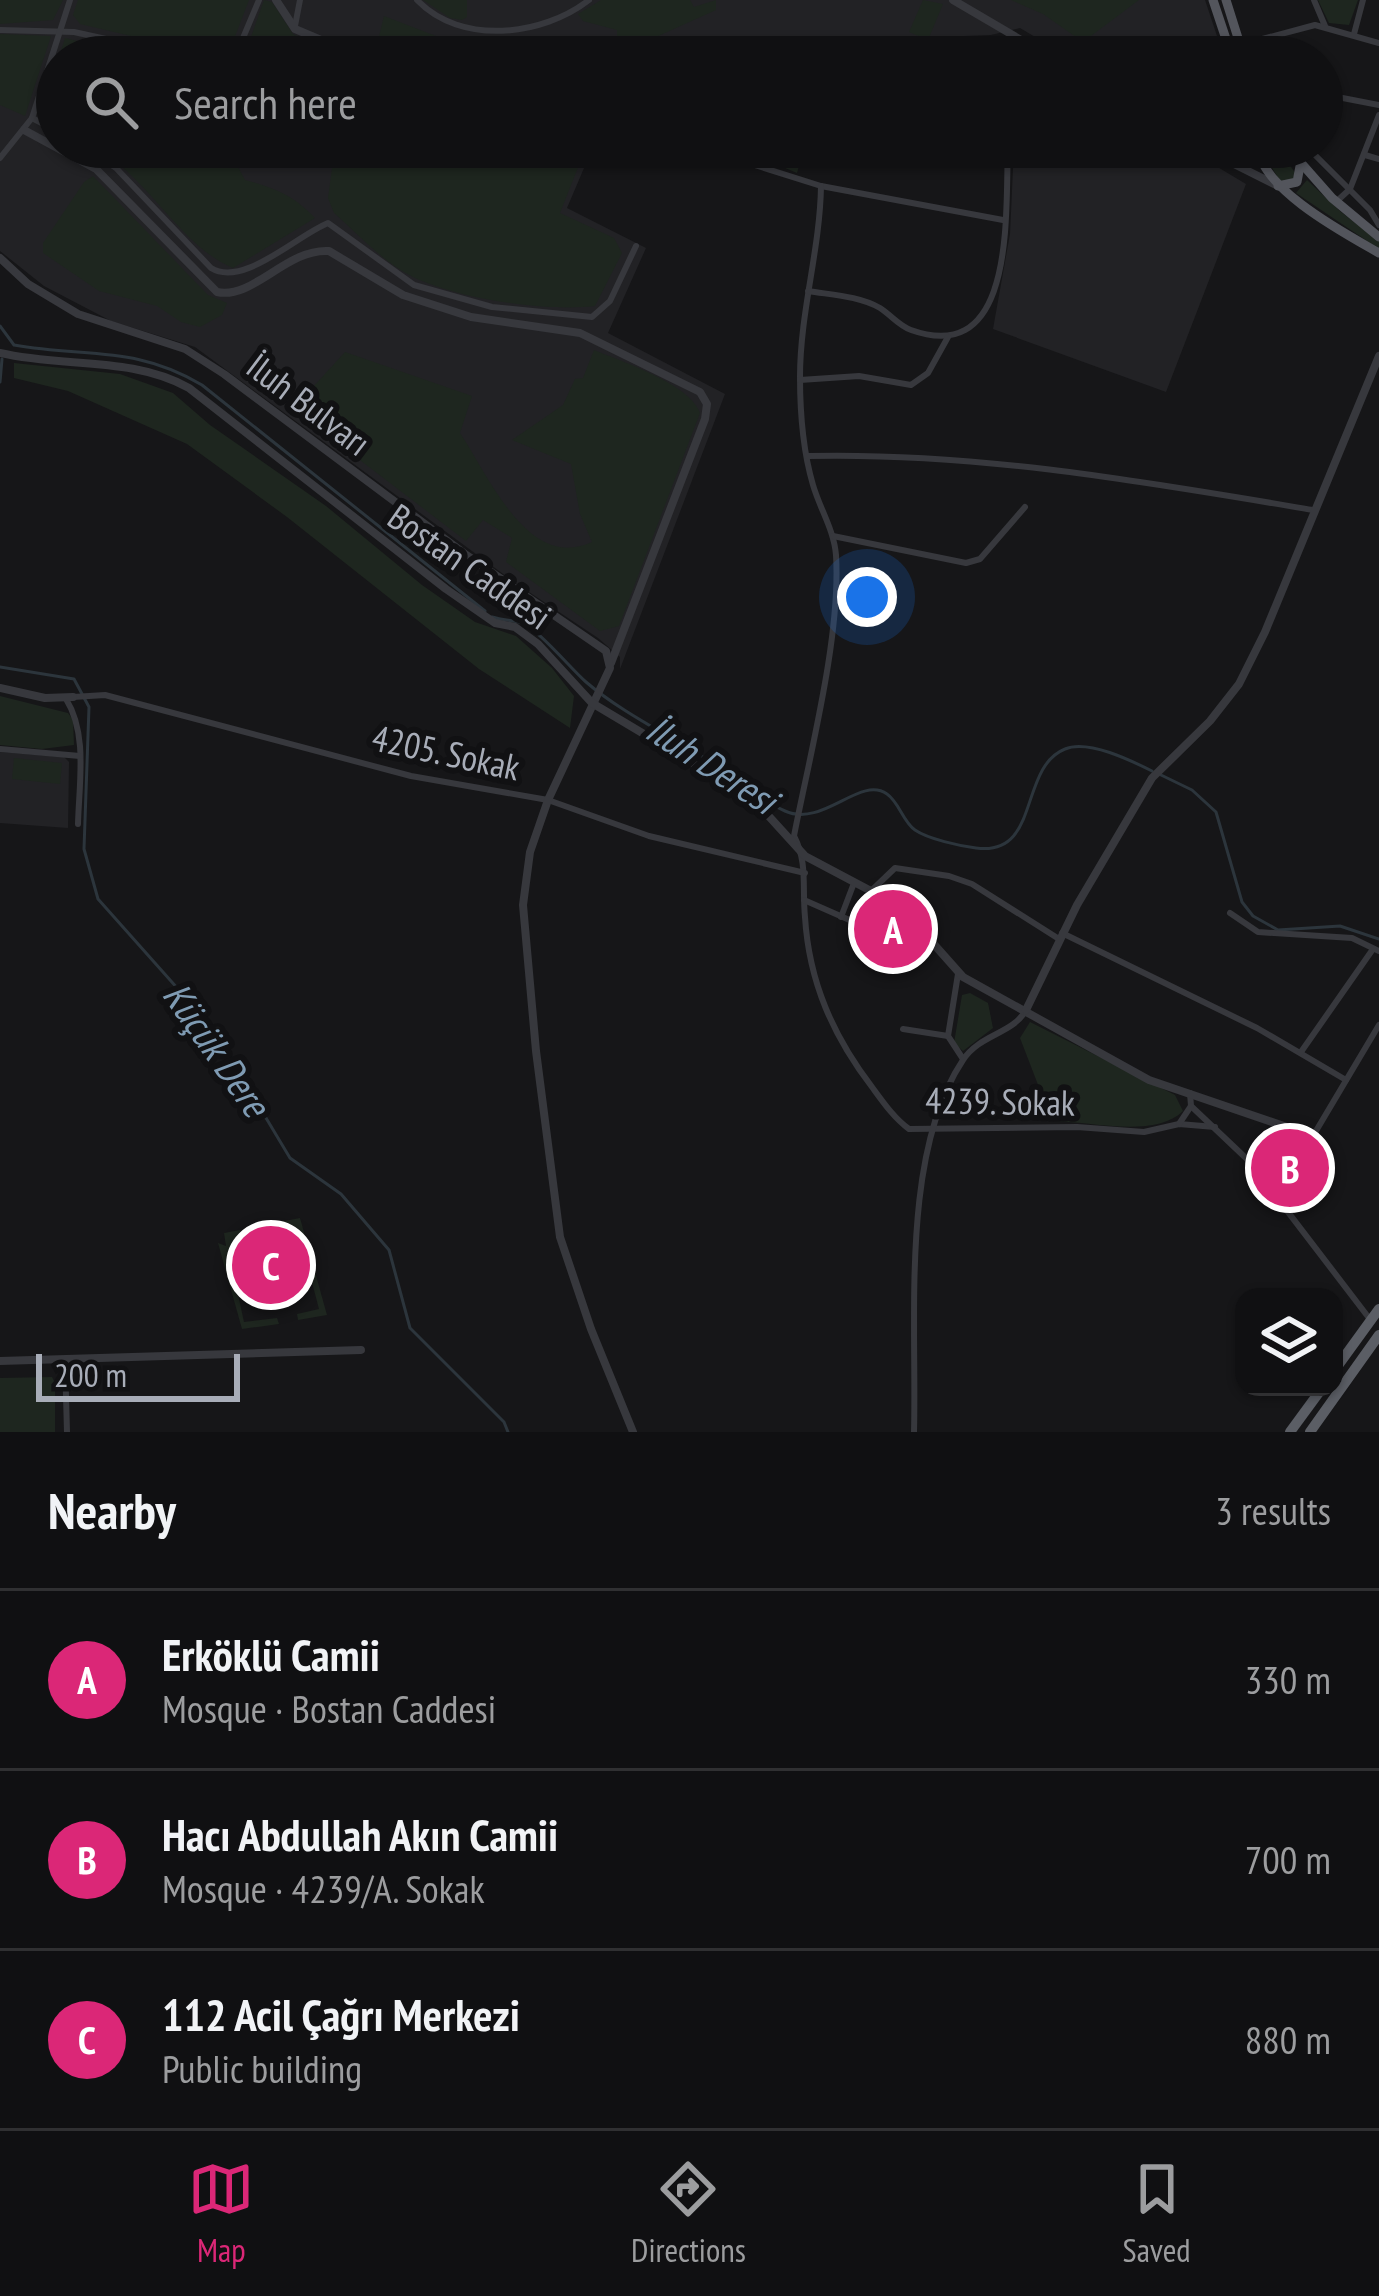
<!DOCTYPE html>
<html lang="en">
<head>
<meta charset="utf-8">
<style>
  :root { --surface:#101012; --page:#19191b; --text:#f1f3f6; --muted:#9c9d9f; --line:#303032; --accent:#db2777 }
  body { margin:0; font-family:"PT Sans Narrow",sans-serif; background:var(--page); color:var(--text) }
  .controls { position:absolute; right:36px; bottom:36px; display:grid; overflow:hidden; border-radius:24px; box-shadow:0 3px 9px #0004 }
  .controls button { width:108px; height:108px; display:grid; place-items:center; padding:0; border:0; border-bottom:3px solid var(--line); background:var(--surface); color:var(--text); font:60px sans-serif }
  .scale { position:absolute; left:36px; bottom:30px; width:204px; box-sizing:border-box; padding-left:12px; border:6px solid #a8adb8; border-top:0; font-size:33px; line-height:42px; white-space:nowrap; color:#a8adb8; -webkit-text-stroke:9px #111113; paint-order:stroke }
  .you { position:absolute; left:867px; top:597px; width:42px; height:42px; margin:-30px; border:9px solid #fff; border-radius:50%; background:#1a73e8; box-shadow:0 0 0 18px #1a73e833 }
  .badge { display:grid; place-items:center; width:78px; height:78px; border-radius:50%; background:var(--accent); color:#fff; font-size:39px; font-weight:700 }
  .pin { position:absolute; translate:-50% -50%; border:6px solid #fff; box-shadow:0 3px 12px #0006 }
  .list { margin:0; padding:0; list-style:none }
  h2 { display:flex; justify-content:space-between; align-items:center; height:156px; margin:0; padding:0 48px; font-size:51px }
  h2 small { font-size:39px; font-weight:400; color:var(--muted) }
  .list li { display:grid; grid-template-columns:78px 1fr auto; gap:36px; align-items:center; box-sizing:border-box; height:180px; padding:0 48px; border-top:3px solid var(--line) }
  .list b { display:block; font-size:45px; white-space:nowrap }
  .list p { margin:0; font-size:39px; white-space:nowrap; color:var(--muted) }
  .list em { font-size:39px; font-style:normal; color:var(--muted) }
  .icon { flex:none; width:66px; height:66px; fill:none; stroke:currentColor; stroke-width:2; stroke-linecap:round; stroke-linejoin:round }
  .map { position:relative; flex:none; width:1379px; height:1432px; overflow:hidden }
  .search { position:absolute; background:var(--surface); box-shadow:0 3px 9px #0004; left:36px; right:36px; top:36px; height:132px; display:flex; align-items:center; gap:30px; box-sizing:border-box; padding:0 42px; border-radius:66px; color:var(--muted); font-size:45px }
  .sheet { height:696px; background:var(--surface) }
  nav { display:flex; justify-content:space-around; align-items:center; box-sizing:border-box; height:168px; border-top:3px solid var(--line); background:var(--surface); font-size:33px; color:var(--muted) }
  nav a { display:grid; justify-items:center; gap:6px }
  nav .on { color:var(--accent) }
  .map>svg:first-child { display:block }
  .built { fill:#222225 }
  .green { fill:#1e261f }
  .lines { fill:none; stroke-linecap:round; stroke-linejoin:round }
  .stream { stroke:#2c353c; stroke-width:3 }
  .minor { stroke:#37383d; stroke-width:6 }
  .tertiary { stroke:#37383d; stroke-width:8 }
  .primary { stroke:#53555c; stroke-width:9 }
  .trunk { stroke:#5b5e65; stroke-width:10 }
  .labels { text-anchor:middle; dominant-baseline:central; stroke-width:12; stroke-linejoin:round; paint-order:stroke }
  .street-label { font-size:36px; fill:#a8adb8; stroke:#111113 }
  .water-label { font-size:39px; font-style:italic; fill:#7f9bb3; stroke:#111113 }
</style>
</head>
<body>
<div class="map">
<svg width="1379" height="1432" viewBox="0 0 1379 1432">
  <rect width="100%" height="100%" fill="#161618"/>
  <g class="built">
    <polygon points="0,0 1205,0 1224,57 1069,57 1020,28 991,35 937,37 928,45 912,39 703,54 617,37 608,57 57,57 57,147 593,147 567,208 646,248 608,333 725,394 620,669 620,657 598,638 514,582 195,347 111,321 44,286 0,251"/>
    <polygon points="1014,147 1184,147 1246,184 1166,392 993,329 1010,234"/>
    <polygon points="0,752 64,757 69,762 68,828 0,823"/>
  </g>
  <g class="green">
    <polygon points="0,0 63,0 53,20 0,24"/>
    <polygon points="78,0 249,0 229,52 220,57 80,24 73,15"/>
    <polygon points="264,0 272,2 293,34 333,57 244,57"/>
    <polygon points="423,0 467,0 467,17 462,20 450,18"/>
    <polygon points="601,0 690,0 694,7 716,0 716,10 645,42 617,36 617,30 583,21 578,14"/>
    <polygon points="923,0 943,4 928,40 909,32"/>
    <polygon points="1011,0 1139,0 1083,42 1043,14"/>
    <polygon points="1318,0 1358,0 1349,25 1329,23"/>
    <polygon points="384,16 485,55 489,57 374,57"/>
    <polygon points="0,34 51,36 25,116 0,105"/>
    <polygon points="65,38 144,57 59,57"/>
    <path d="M95 147H243L236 163 245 180C275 188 293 195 315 218L233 268C180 246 150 179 95 147Z"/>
    <path d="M335 147H586L560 213 614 238 622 253 595 306C546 312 459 299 413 277 384 263 358 234 334 213L328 198Z"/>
    <polygon points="736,147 826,147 825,168 799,166 797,173"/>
    <polygon points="1266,147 1277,147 1296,174 1293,180 1280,181 1263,153"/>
    <polygon points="93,176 208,295 227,303 222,315 200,327 181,322 157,306 99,291 43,253 43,243 84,182"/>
    <polygon points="1307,180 1341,212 1379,241 1379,249 1296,193"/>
    <path d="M594 350C623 362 690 384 700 413L619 626 600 631 506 562 512 538 483 520 466 541 293 409 345 352 472 396 460 433C489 476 528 572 592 542L580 514 571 464 512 440 563 405 575 379 583 378Z"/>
    <polygon points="14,363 120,374 173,393 210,425 326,506 422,585 475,622 516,636 552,668 574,696 570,728 479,669 287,517 187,444 68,391 14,378"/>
    <polygon points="0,696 68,713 73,720 74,745 42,749 0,745"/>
    <polygon points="14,758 62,763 60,784 12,779"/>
    <polygon points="970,993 988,1003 993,1028 963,1051 954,1043 962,995"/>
    <path d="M1030 1022 1175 1095 1183 1111C1155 1139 1089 1121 1052 1121L1020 1038Z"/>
    <polygon points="300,1218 327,1315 298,1320 297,1314 319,1309 310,1275 296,1279 284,1229 250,1235 249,1228"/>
    <polygon points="240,1230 241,1239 236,1241 244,1272 240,1274 233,1247 229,1249 236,1286 247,1285 248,1290 238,1294 244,1322 277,1318 279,1324 242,1329 218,1243 226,1246 224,1233"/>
    <polygon points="52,1377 55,1383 55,1432 0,1432 0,1378"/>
  </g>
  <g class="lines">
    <g class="stream">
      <path d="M0 326 14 345C87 358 135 345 202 385L485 611"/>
      <polyline points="0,382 2,359"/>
      <path d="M492 617C502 620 510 620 519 622 535 625 571 669 586 682 622 713 669 735 709 761 734 777 757 799 785 811 823 828 860 775 887 794 899 802 903 822 915 830 928 839 960 846 976 848 1041 857 1018 768 1065 749 1088 739 1132 761 1152 771"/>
      <polyline points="0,667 74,679 89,707 84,849 98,899 211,1026 290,1158 341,1194 389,1250 410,1328 504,1422 508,1432"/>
      <polyline points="1161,775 1192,790 1216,812 1242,902 1253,916 1278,930 1340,926 1379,939"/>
    </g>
    <g class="minor">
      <path d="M417 0C461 46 543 36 589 0"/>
      <polyline points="1314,0 1325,26"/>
      <polyline points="295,26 300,0"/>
      <polyline points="0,30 74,32 188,57"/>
      <polyline points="1354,34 1363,0"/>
      <polyline points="1240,45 1315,25 1379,43"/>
      <polyline points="235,57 259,0"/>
      <polyline points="1019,57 1022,42"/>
      <polyline points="1322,94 1379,105"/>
      <polyline points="32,118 57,131"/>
      <path d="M86 147 116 168 211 268C243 288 296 236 328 223L414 285 492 307 592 317 610 301 636 246"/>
      <polyline points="1307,147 1370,210 1379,225"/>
      <polyline points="704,149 821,186 1003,220"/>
      <polyline points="1365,155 1379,159"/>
      <polyline points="0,158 32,118 70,0"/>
      <path d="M821 186C820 250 800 312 800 377 800 413 803 451 813 485 820 509 834 530 836 555 841 636 810 754 794 836 808 863 802 887 805 917 809 982 833 1036 872 1087 883 1102 894 1118 909 1129L1077 1127 1144 1132 1179 1124 1215 1127"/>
      <polyline points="1337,201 1350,189 1379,115"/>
      <path d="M808 291C832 295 859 296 880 308 891 315 899 326 911 330 1017 368 1005 211 1008 147"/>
      <polyline points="800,380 859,376 911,385 928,373 948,337"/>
      <path d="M807 456C977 452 1146 482 1313 510"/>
      <polyline points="833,536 966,563 980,559 1025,507"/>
      <polyline points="73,697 105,695 411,776 548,800 649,836 805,873"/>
      <path d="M66 699C88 734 79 783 78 824"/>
      <polyline points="0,749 80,756"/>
      <polyline points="871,891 895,868 949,876 972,884 1059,939"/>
      <polyline points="804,900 895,940 935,947"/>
      <polyline points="1230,913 1258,932 1352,938 1379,951"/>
      <polyline points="841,917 854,883"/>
      <polyline points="1062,933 1257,1028 1346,1080"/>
      <polyline points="958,974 948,1036 963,1059"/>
      <polyline points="903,1029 948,1036"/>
      <polyline points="1301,1052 1373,949"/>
      <polyline points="1190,1093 1191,1106 1249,1161 1369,1318"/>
      <polyline points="1179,1124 1191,1106"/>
      <polyline points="1313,1136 1379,1025"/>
      <polyline points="65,1359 67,1432"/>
      <path d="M914 1432C917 1322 900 1154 963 1060 980 1034 1013 1034 1026 1010"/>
    </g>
    <g class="tertiary">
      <polyline points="276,0 295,29 354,54"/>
      <polyline points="953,0 1050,57"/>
      <path d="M24 130 96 169 217 292C253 300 287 248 329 251L403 295 471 317 580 333 700 392 707 404 705 419 611 663"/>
      <polyline points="1205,147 1232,163"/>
      <polyline points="1255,147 1246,157 1232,163 1278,186"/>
      <polyline points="0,258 28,284 78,314 185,349 224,374 465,554 606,651 610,668 548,800 530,852 523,905 536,1051 560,1237 591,1329 633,1432"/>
      <path d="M0 353C63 368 132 356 189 388L446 589 495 623 515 627 538 644 592 703 731 786 765 812 805 856 871 891 931 941 963 977 1149 1080 1313 1136"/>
      <polyline points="0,688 45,698 73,697"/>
      <polyline points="1026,1010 1077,905 1152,778 1210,721 1239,684 1265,632 1379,356"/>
      <polyline points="0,1361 361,1350"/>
    </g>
    <g class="primary">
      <polyline points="1213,0 1232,57"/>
      <polyline points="1226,0 1244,57"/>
      <path d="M1258 147C1261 189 1344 233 1379 253"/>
      <polyline points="1287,147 1332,198 1379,237"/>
      <polyline points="1278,186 1297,182 1300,166"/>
    </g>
    <g class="trunk">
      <polyline points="1334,1371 1379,1309"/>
      <polyline points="1290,1432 1323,1387"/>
      <polyline points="1310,1432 1379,1335"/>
    </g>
  </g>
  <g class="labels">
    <g class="street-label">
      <text transform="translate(309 404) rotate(37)">İluh Bulvarı</text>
      <text transform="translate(470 566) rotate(35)">Bostan Caddesi</text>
      <text transform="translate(446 752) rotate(12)">4205. Sokak</text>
      <text transform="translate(1000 1101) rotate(1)">4239. Sokak</text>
    </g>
    <g class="water-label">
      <text transform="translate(712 764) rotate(33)">İluh Deresi</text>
      <text transform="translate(217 1049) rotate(55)">Küçük Dere</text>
    </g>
  </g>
</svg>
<div class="controls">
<button><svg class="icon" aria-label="layers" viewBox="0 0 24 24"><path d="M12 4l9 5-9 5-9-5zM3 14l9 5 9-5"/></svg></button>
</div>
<div class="scale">200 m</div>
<div class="you"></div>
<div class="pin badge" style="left:893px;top:929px">A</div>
<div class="pin badge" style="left:1290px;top:1168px">B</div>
<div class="pin badge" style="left:271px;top:1265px">C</div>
<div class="search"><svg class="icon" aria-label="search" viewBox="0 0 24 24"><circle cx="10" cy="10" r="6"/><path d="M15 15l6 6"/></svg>Search here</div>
</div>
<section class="sheet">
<h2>Nearby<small>3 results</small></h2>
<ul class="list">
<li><span class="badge">A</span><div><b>Erköklü Camii</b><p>Mosque · Bostan Caddesi</p></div><em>330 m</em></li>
<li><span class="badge">B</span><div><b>Hacı Abdullah Akın Camii</b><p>Mosque · 4239/A. Sokak</p></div><em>700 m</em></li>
<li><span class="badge">C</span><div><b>112 Acil Çağrı Merkezi</b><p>Public building</p></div><em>880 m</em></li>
</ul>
</section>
<nav>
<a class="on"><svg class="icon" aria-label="map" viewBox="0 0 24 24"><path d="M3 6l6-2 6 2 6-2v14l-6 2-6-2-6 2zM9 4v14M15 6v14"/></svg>Map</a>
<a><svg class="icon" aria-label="directions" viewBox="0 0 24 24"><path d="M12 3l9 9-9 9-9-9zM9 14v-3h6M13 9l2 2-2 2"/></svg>Directions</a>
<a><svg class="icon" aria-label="saved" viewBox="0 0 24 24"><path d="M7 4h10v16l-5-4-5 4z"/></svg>Saved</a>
</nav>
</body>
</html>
